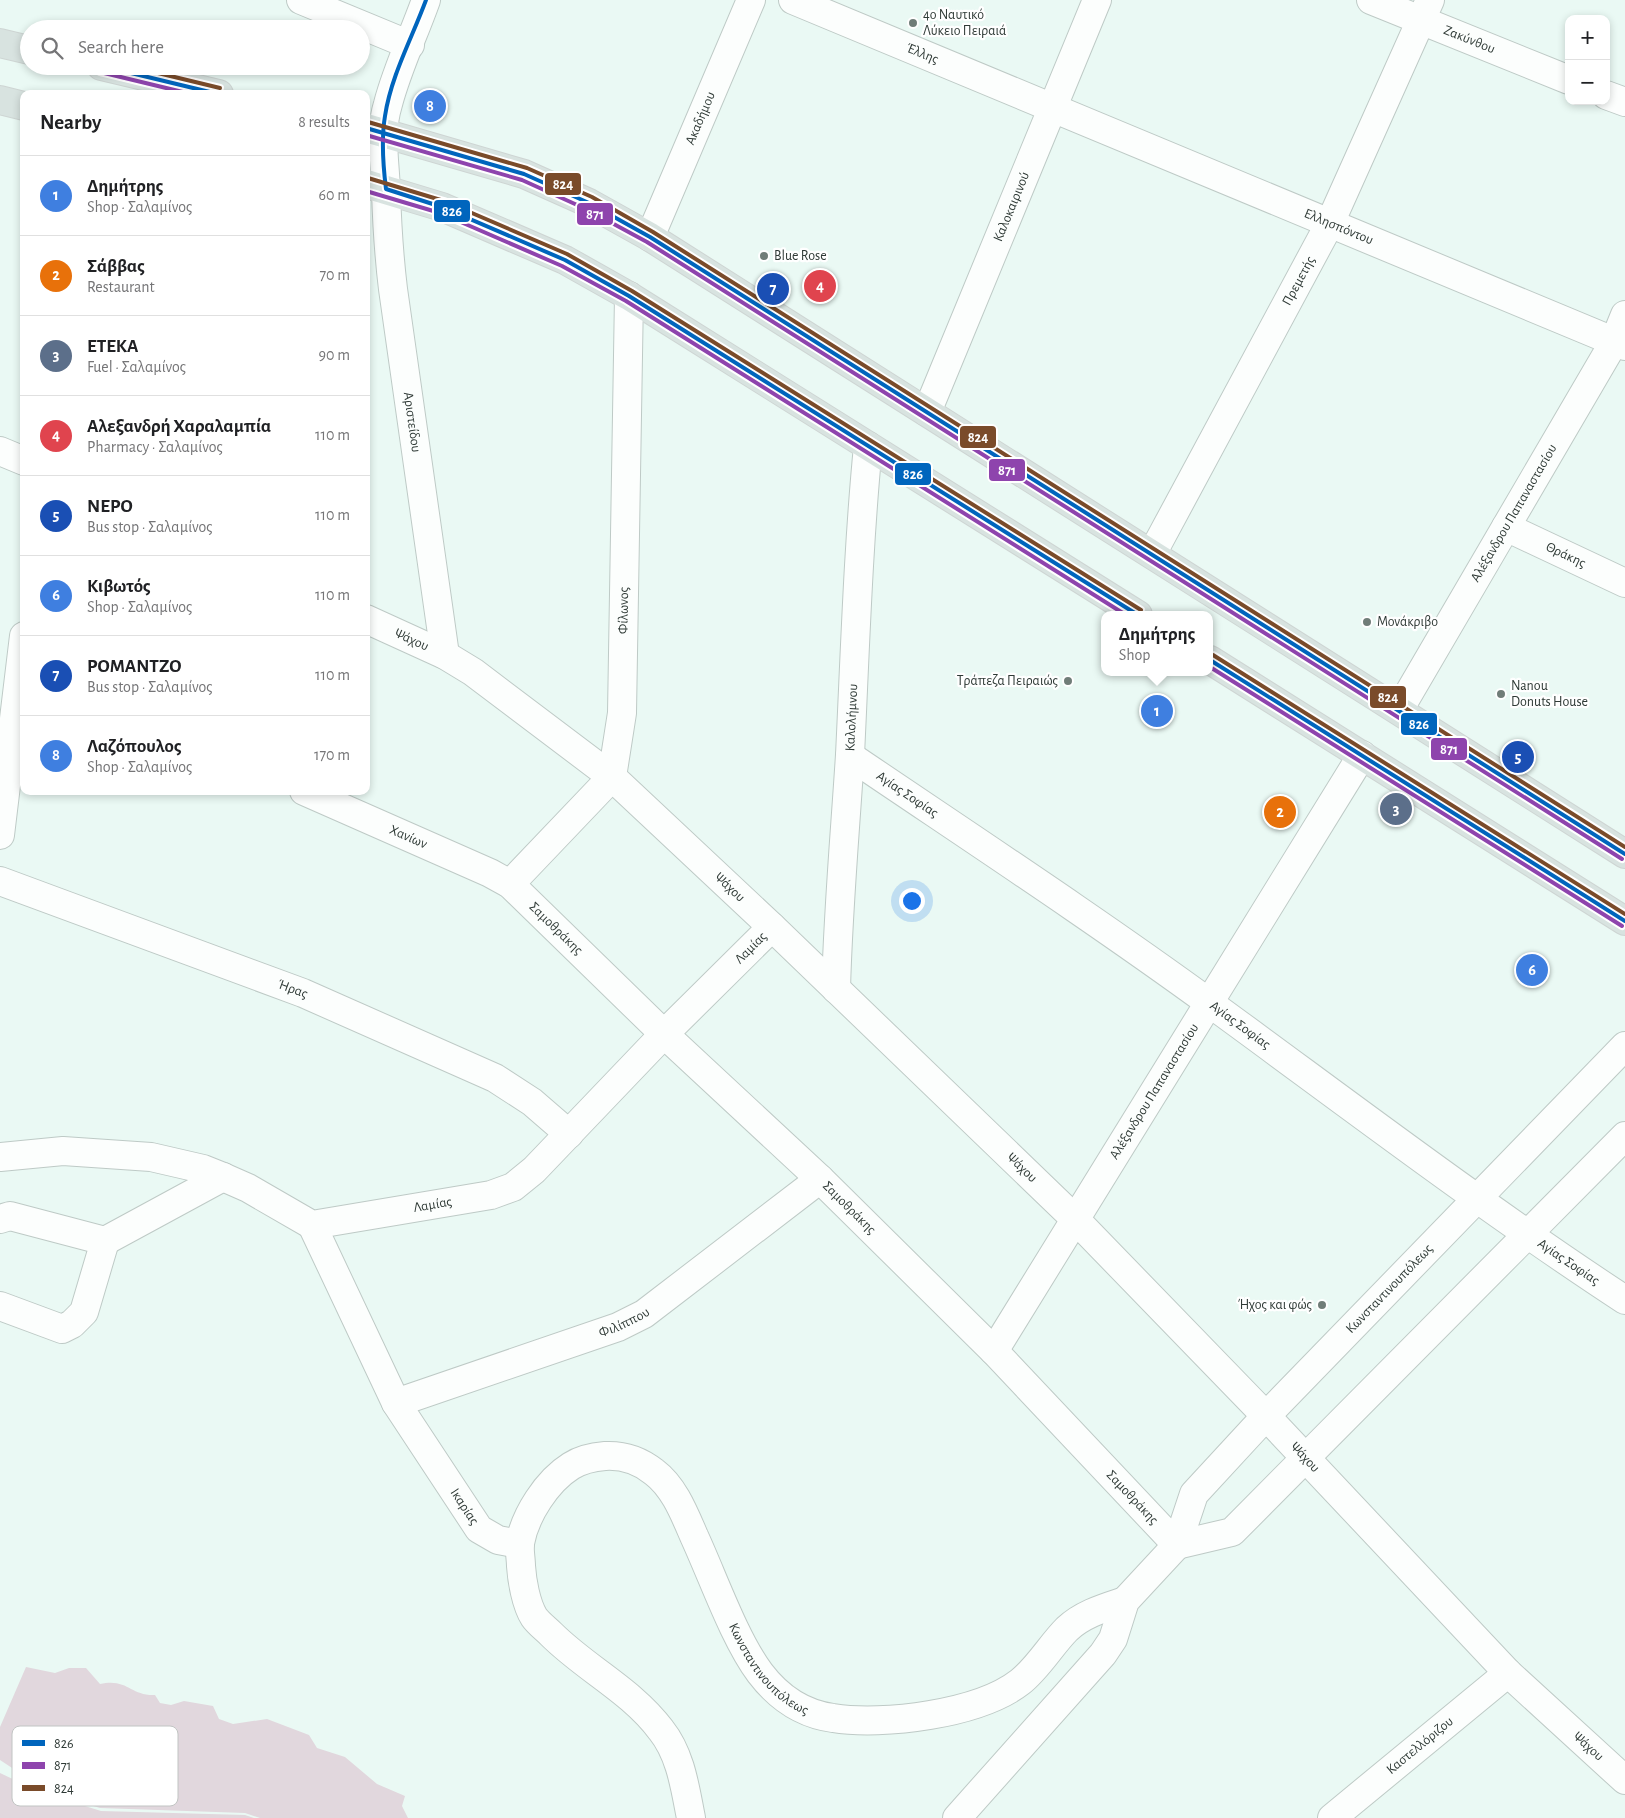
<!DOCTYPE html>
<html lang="en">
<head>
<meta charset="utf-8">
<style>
  :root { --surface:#fff; --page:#f6f6f6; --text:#202124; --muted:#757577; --line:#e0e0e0; --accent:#d93025 }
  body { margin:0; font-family:"Alegreya Sans",sans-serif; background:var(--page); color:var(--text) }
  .controls { position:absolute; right:15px; top:15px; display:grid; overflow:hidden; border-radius:10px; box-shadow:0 2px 8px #0003 }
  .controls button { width:45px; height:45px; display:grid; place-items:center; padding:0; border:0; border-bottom:1px solid var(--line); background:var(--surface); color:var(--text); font:25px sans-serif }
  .you { position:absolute; left:911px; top:900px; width:18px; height:18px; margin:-12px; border:4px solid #fff; border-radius:50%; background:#1a73e8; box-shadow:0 0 0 8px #1a73e833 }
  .badge { display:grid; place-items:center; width:32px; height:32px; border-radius:50%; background:var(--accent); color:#fff; font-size:16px; font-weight:700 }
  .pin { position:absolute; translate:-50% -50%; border:2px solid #fff; box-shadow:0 1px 5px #0006 }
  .popup { position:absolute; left:1101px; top:611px; width:112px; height:65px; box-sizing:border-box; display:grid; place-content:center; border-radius:10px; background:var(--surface); filter:drop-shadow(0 1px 4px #0005); font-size:16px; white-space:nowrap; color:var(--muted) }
  .popup b { font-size:19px; color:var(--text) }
  .popup::after { content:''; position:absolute; left:50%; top:100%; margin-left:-10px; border:10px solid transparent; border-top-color:var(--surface) }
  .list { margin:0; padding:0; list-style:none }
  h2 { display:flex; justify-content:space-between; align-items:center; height:65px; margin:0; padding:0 20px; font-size:21px }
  h2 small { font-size:16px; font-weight:400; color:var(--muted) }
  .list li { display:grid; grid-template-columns:32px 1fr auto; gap:15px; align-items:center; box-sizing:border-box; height:80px; padding:0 20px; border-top:1px solid var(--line) }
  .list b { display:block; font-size:19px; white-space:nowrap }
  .list p { margin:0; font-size:16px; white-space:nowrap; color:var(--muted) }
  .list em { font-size:16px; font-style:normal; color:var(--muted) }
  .icon { flex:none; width:28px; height:28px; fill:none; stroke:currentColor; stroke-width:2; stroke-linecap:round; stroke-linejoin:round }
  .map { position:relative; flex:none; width:1625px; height:1818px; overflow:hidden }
  .search { position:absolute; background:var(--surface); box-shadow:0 2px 8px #0003; left:20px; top:20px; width:350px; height:55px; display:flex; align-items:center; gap:12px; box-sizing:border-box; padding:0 18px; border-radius:28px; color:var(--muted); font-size:19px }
  .panel { position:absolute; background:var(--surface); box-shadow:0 2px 8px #0003; left:20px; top:90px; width:350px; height:705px; border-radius:10px }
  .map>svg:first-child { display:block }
  .green { fill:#e1d7dd }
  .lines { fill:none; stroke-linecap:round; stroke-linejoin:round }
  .minor-casing { stroke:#becac6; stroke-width:30 }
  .major-casing { stroke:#ced5d3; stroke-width:30 }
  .minor { stroke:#fcfefd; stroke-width:28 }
  .major { stroke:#d8e3e0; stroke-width:28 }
  .bus-1-casing { stroke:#fff; stroke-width:8 }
  .bus-2-casing { stroke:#fff; stroke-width:8 }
  .bus-3-casing { stroke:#fff; stroke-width:8 }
  .bus-1 { stroke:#0065bd; stroke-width:4 }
  .bus-2 { stroke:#8e44ad; stroke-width:4 }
  .bus-3 { stroke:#7a4b2a; stroke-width:4 }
  .poi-dot { fill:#707d78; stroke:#fff; stroke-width:2 }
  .labels { text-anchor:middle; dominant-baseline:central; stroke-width:4.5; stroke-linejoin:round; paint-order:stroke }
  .poi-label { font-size:14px; fill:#2f3a36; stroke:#fff; text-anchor:start }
  .street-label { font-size:14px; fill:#2f3a36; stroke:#fff }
  .key { fill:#fff; stroke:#c1c4c3; stroke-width:1 }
  .key-label { font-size:14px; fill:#2f3a36 }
  .line-badge { stroke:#fff; stroke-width:2 }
  .badge-label { font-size:14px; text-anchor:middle; font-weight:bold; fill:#fff }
</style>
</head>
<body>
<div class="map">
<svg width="1625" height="1818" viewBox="0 0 1625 1818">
  <rect width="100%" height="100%" fill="#eaf9f4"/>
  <g class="green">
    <path d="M26 1667 55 1673 69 1668H86L100 1684C128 1678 130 1696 155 1695L160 1703 171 1705 184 1701 213 1706 219 1719 233 1724 267 1719 309 1735 317 1748 345 1757 377 1784 405 1796 402 1806 408 1818H260L245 1813 100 1808 50 1793 0 1760V1727Z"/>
    <polygon points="0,1773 40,1792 101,1811 245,1815 254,1818 0,1818"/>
  </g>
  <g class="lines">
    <defs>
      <g id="minor">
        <polyline points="301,0 410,45"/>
        <path id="s1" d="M426 0C414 34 397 69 388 104 379 133 385 161 386 191 387 224 389 256 393 289L445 655"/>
        <path id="s2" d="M793 0 1625 346"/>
        <path id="s3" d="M1371 0 1569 80"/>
        <polyline points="1606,95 1625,102"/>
        <path id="s4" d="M650 237 751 0"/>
        <path id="s5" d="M927 412 1097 0"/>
        <polyline points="0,451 24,461"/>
        <path id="s6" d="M1506 527 1625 583"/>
        <path id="s7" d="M1152 554 1330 223 1430 0"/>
        <path id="s8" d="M366 619 445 655 473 672 612 777 772 927 1074 1218 1266 1416 1508 1673 1625 1780"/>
        <path id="s9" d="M1399 710 1614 342 1625 315"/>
        <path id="s10" d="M850 756C971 838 1093 918 1211 1004 1348 1104 1483 1207 1625 1300"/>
        <path id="s11" d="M304 791 490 873 510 884 664 1034 820 1179 994 1351 1177 1545"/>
        <polyline points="0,835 24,636"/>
        <path id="s12" d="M0 881 303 993 495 1078 532 1102 569 1134"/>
        <path id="s13" d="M510 884 612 777 622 713 629 296"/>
        <path id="s14" d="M836 989C838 911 845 833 850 755 855 652 858 549 868 446"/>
        <path id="s15" d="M0 1157 63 1151 151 1157 203 1169 223 1177 248 1188 312 1225 491 1195 513 1187 534 1170 664 1034 772 927"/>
        <polyline points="0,1219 10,1216 105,1241 223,1177"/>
        <path id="s16" d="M312 1225 396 1403 479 1529 498 1540 520 1544"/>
        <polyline points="0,1306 62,1329 72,1324 84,1312 105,1241"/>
        <path id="s17" d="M994 1351 1362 755"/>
        <path id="s18" d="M396 1403 618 1327 644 1314 820 1179"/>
        <polyline points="1177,1545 1232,1532 1625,1136"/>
        <path id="s19" d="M691 1818C685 1788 681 1755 661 1730 631 1690 586 1669 551 1634 546 1629 538 1623 534 1617 526 1604 522 1581 521 1566 521 1559 519 1550 520 1543 525 1515 547 1481 571 1466 582 1459 592 1457 605 1456 623 1455 639 1460 654 1472 674 1487 684 1513 694 1536 713 1577 734 1638 760 1673 779 1698 803 1714 833 1718 883 1726 979 1714 1020 1682 1038 1668 1051 1645 1067 1629 1083 1614 1104 1608 1125 1601"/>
        <path id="s20" d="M957 1818 1103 1654 1113 1639 1125 1601 1177 1545 1194 1494 1266 1416 1625 1046"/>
        <path id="s21" d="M1332 1818 1508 1673"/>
      </g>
      <g id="major">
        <polyline points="0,43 29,50"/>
        <polyline points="101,66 219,94"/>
        <polyline points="0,100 24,106"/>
        <polyline points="366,128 524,174 589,203 650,237 1625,854"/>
        <polyline points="366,184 442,207 565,260 629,296 1138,615"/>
        <polyline points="1210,660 1625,921"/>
      </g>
    </defs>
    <use href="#minor" class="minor-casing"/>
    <use href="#major" class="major-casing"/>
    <use href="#minor" class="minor"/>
    <use href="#major" class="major"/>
    <defs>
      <g id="bus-1">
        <path d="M426 0C412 38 391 76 385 116 381 140 383 165 386 189L442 207 565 260 629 296 1138 615"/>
        <polyline points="102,66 218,94"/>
        <polyline points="366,128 524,174 589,203 650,237 1625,854"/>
        <polyline points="1210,660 1625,921"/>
      </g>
      <g id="bus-2">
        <polyline points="100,72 191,94"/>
        <polyline points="366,135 522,180 586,209 647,242 1622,859"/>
        <polyline points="366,191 440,213 562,266 626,301 1126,615"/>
        <polyline points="1210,667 1622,926"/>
      </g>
      <g id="bus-3">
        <polyline points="129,66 220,88"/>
        <polyline points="368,122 527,168 592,197 653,232 1625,847"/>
        <polyline points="368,178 444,201 567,254 632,291 1141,610"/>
        <polyline points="1213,655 1625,914"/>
      </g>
    </defs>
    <use href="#bus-1" class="bus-1-casing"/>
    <use href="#bus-2" class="bus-2-casing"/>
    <use href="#bus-3" class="bus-3-casing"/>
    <use href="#bus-1" class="bus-1"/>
    <use href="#bus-2" class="bus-2"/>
    <use href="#bus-3" class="bus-3"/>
  </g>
  <g class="poi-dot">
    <circle cx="913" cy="23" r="5"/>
    <circle cx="764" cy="256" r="5"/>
    <circle cx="1367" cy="622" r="5"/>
    <circle cx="1068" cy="681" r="5"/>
    <circle cx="1501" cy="694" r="5"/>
    <circle cx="1322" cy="1305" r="5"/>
  </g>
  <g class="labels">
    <g class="poi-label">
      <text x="923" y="15">4ο Ναυτικό<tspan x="923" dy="16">Λύκειο Πειραιά</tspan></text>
      <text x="774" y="256">Blue Rose</text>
      <text x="1377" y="622">Μονάκριβο</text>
      <text x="1058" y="681" text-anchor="end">Τράπεζα Πειραιώς</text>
      <text x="1511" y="686">Nanou<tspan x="1511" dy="16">Donuts House</tspan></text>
      <text x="1312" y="1305" text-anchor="end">Ήχος και φώς</text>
    </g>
    <g class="street-label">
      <text stroke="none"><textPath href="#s3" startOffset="106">Ζακύνθου</textPath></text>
      <text stroke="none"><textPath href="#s2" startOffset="140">Έλλης</textPath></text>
      <text stroke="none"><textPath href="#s4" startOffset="129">Ακαδήμου</textPath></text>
      <text stroke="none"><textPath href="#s5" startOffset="222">Καλοκαιρινού</textPath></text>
      <text stroke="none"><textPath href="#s2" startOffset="591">Ελλησπόντου</textPath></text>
      <text stroke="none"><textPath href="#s7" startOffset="310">Πρεμετής</textPath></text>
      <text stroke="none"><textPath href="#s1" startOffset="431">Αριστείδου</textPath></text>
      <text stroke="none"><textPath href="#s9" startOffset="228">Αλέξανδρου Παπαναστασίου</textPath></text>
      <text stroke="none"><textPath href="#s6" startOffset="66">Θράκης</textPath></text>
      <text stroke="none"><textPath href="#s13" startOffset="315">Φίλωνος</textPath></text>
      <text stroke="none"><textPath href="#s8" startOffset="50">Ψάχου</textPath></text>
      <text stroke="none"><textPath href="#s14" startOffset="272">Καλολήμνου</textPath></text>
      <text stroke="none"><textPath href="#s10" startOffset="69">Αγίας Σοφίας</textPath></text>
      <text stroke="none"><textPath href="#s11" startOffset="114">Χανίων</textPath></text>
      <text stroke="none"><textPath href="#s8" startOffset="455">Ψάχου</textPath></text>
      <text stroke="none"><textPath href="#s11" startOffset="290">Σαμοθράκης</textPath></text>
      <text stroke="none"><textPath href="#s15" startOffset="870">Λαμίας</textPath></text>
      <text stroke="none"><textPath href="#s12" startOffset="312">Ήρας</textPath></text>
      <text stroke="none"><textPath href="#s10" startOffset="474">Αγίας Σοφίας</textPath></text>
      <text stroke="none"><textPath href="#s17" startOffset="305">Αλέξανδρου Παπαναστασίου</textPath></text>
      <text stroke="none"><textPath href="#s8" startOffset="860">Ψάχου</textPath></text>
      <text stroke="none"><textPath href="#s15" startOffset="450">Λαμίας</textPath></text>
      <text stroke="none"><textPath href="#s11" startOffset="695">Σαμοθράκης</textPath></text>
      <text stroke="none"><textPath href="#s10" startOffset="879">Αγίας Σοφίας</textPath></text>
      <text stroke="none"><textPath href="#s20" startOffset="691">Κωνσταντινουπόλεως</textPath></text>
      <text stroke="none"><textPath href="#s18" startOffset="242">Φιλίππου</textPath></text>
      <text stroke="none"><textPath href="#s8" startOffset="1265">Ψάχου</textPath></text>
      <text stroke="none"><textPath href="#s11" startOffset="1100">Σαμοθράκης</textPath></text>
      <text stroke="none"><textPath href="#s16" startOffset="321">Ικαρίας</textPath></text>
      <text stroke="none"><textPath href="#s19" startOffset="755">Κωνσταντινουπόλεως</textPath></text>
      <text stroke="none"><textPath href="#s21" startOffset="114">Καστελλόριζου</textPath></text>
      <text stroke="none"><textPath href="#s8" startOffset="1670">Ψάχου</textPath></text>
    </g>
  </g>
  <rect x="12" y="1726" width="166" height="80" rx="8" class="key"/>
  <rect x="22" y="1740" width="23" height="6" fill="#0065bd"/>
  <rect x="22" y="1762" width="23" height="7" fill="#8e44ad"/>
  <rect x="22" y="1785" width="23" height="6" fill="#7a4b2a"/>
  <g class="key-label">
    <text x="54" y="1748">826</text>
    <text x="54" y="1770">871</text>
    <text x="54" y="1793">824</text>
  </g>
  <g class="line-badge">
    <rect x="544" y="172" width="38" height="24" rx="5" fill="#7a4b2a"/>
    <rect x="433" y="199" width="38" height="24" rx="5" fill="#0065bd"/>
    <rect x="576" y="202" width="38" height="24" rx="5" fill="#8e44ad"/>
    <rect x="959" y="425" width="38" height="24" rx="5" fill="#7a4b2a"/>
    <rect x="988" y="458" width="38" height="24" rx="5" fill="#8e44ad"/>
    <rect x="894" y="462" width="38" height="24" rx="5" fill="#0065bd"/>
    <rect x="1369" y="685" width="38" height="24" rx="5" fill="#7a4b2a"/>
    <rect x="1400" y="712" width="38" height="24" rx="5" fill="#0065bd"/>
    <rect x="1430" y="737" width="38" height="24" rx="5" fill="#8e44ad"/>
  </g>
  <g class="badge-label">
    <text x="563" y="189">824</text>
    <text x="452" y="216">826</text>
    <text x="595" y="219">871</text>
    <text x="978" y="442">824</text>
    <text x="1007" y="475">871</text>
    <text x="913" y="479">826</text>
    <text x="1388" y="702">824</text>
    <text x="1419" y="729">826</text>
    <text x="1449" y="754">871</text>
  </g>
</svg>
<div class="controls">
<button>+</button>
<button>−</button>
</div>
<div class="you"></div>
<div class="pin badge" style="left:1157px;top:711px;background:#3f7fe0">1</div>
<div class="popup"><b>Δημήτρης</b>Shop</div>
<div class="pin badge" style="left:1280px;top:812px;background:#e8710a">2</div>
<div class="pin badge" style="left:1396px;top:809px;background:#5c6f8a">3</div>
<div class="pin badge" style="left:820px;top:286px;background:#e0444e">4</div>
<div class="pin badge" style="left:1518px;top:757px;background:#1a4fb4">5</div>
<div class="pin badge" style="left:1532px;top:970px;background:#3f7fe0">6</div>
<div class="pin badge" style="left:773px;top:289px;background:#1a4fb4">7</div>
<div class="pin badge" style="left:430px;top:106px;background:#3f7fe0">8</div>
<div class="search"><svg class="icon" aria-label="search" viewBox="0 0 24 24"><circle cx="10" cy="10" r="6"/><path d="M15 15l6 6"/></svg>Search here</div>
<section class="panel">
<h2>Nearby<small>8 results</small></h2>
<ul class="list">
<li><span class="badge" style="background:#3f7fe0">1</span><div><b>Δημήτρης</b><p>Shop · Σαλαμίνος</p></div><em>60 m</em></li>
<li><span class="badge" style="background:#e8710a">2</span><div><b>Σάββας</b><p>Restaurant</p></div><em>70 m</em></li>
<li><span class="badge" style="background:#5c6f8a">3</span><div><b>ΕΤΕΚΑ</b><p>Fuel · Σαλαμίνος</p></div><em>90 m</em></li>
<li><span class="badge" style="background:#e0444e">4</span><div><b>Αλεξανδρή Χαραλαμπία</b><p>Pharmacy · Σαλαμίνος</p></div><em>110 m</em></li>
<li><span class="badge" style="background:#1a4fb4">5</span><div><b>ΝΕΡΟ</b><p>Bus stop · Σαλαμίνος</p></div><em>110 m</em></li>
<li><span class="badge" style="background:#3f7fe0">6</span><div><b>Κιβωτός</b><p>Shop · Σαλαμίνος</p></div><em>110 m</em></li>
<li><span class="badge" style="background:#1a4fb4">7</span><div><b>ΡΟΜΑΝΤΖΟ</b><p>Bus stop · Σαλαμίνος</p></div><em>110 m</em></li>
<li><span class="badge" style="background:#3f7fe0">8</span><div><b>Λαζόπουλος</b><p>Shop · Σαλαμίνος</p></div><em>170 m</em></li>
</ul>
</section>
</div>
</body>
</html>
